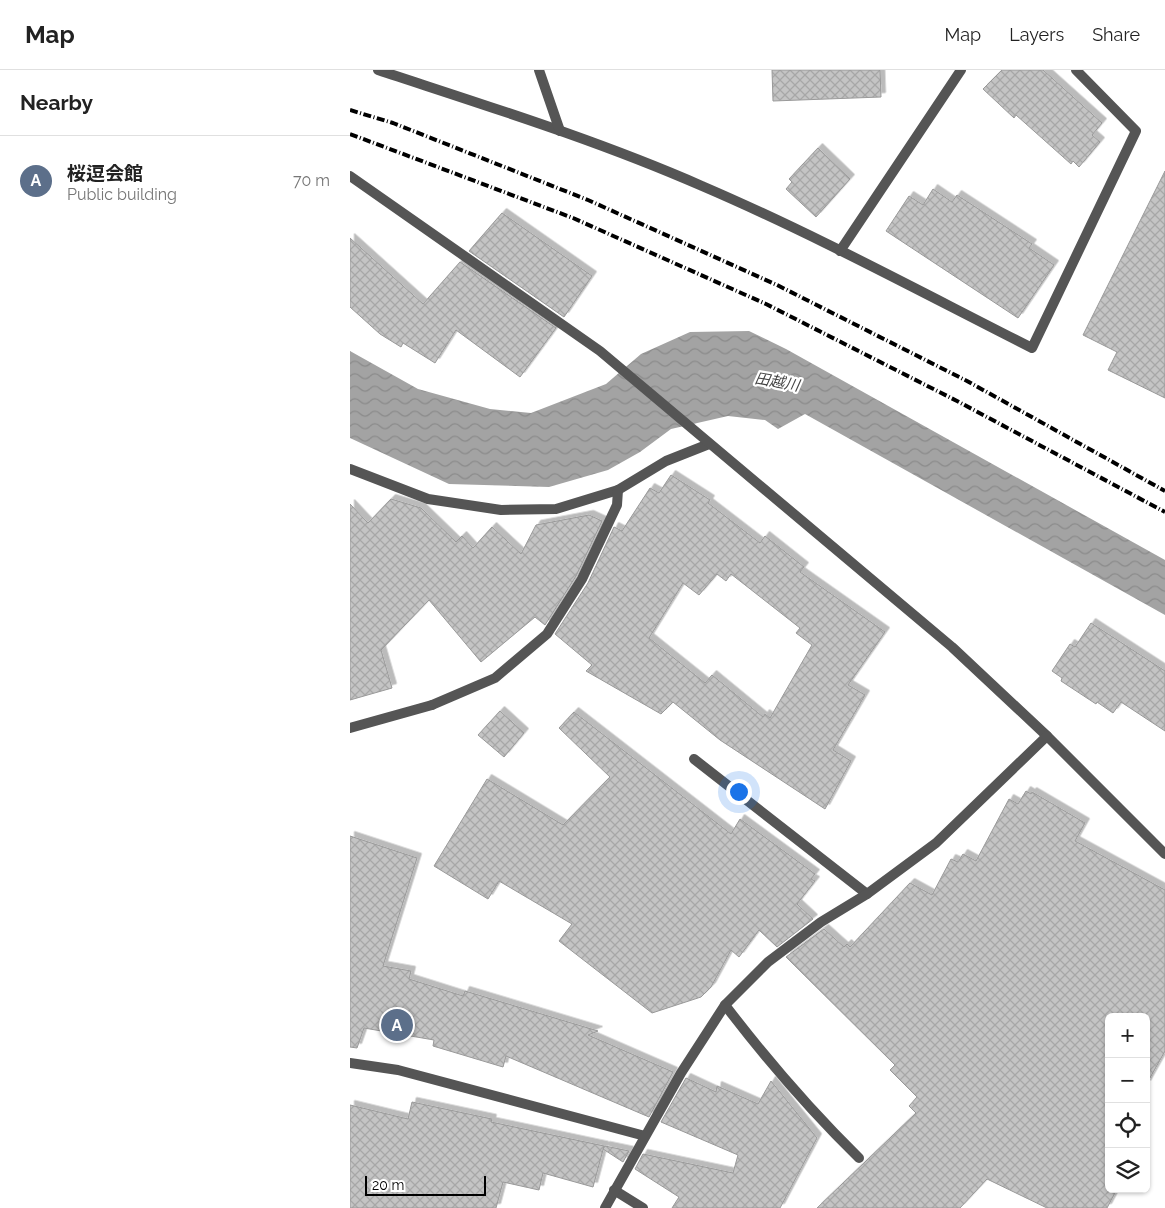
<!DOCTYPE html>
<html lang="en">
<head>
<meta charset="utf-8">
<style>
  :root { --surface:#fff; --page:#f6f6f6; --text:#222; --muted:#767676; --line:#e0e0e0; --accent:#d93025 }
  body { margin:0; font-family:Raleway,"Noto Sans JP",sans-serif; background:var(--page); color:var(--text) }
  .controls { position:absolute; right:15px; bottom:15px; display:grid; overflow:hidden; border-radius:8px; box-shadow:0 1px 4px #0004 }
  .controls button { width:45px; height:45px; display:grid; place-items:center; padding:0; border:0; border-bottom:1px solid var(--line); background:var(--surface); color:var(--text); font:25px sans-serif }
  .scale { position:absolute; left:15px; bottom:12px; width:121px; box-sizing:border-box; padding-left:5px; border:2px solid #000; border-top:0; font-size:14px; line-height:18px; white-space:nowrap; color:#000; -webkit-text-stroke:4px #fff; paint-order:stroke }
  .you { position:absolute; left:388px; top:721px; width:18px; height:18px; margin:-12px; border:4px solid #fff; border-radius:50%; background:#1a73e8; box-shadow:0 0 0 8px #1a73e833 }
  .badge { display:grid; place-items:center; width:32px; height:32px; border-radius:50%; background:var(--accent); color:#fff; font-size:16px; font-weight:700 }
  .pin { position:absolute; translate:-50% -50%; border:2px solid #fff; box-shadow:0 1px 5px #0006 }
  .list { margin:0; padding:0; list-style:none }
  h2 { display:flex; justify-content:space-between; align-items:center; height:65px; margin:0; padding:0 20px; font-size:21px }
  h2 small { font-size:16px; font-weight:400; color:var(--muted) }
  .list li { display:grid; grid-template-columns:32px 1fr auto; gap:15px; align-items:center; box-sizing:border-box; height:90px; padding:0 20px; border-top:1px solid var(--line) }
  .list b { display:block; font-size:19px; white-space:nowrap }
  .list p { margin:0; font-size:16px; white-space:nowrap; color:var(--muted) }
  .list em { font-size:16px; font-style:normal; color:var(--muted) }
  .icon { flex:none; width:28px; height:28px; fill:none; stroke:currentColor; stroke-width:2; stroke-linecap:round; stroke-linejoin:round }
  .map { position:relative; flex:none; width:815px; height:1138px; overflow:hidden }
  header { display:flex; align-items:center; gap:30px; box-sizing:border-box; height:70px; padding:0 25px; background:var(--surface); border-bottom:1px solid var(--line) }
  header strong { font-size:24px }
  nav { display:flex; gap:28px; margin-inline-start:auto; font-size:18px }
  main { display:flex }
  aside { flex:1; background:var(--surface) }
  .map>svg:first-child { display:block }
  .water { fill:url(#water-waves) }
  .building { fill:url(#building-cross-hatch); stroke:#999; fill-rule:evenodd; filter:url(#shadow) }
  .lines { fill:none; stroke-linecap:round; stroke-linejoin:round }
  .service { stroke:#555; stroke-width:10 }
  .minor { stroke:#555; stroke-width:10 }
  .tertiary { stroke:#555; stroke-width:10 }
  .rail { stroke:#000; stroke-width:4; stroke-dasharray:8 2.5 1 2.5; stroke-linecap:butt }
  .labels { text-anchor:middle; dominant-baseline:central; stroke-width:4.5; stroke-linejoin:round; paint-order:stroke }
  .water-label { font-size:15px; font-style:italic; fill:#444; stroke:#fff }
</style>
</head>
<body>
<header>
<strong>Map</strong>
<nav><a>Map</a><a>Layers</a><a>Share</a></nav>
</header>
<main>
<aside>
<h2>Nearby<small></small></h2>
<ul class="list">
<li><span class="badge" style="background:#5c6f8a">A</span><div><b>桜逗会館</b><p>Public building</p></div><em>70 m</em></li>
</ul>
</aside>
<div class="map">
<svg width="815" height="1138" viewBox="0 0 815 1138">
  <defs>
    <pattern id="water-waves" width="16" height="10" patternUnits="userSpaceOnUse" patternTransform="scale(1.25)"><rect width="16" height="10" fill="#a3a3a3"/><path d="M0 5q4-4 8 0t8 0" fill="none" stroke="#8b8b8b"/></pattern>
    <pattern id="building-cross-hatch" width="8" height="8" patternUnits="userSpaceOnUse" patternTransform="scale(1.25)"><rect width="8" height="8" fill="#c4c4c4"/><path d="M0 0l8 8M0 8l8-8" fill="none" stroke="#a7a7a7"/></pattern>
    <filter id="shadow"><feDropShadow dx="4.5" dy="-4.5" stdDeviation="0" flood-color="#0004"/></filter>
  </defs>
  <rect width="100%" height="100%" fill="#fff"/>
  <polygon class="water" points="399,261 436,279 815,490 815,545 455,344 428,359 415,350 378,346 321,359 290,382 258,400 199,417 99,414 0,368 0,281 68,319 140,339 181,343 256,314 291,284 340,262"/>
  <g class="building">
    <polygon points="422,0 530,0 531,27 423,31"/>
    <polygon points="652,0 693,0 752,53 742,65 750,72 729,97 723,91 721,94 666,45 664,48 633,19"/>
    <polygon points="468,78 500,109 466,147 436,119 442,112 439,109"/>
    <polygon points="815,101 815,328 758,300 767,282 733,265"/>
    <polygon points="583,119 602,132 607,125 682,174 679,178 704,195 668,248 536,161 559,126 573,135"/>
    <polygon points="152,143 242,206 214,247 119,181"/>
    <polygon points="0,168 73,234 110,192 206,258 170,307 106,260 85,293 53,273 51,277 30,264 0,237"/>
    <path d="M321 405 360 430 358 433 410 473 415 466 454 497 450 502 535 562 498 615 515 625 483 680 501 691 475 739 370 670 323 632 311 644 236 601 242 595 205 564 238 513 264 457 272 461 300 418 309 423ZM367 504 376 511 381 504 450 558 446 563 462 575 420 648 415 644 413 647 362 605 355 613 299 568 333 513 349 525Z"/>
    <polygon points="41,429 71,438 106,472 112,466 123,478 142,457 171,484 186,455 239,445 252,451 226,506 195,555 185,547 131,592 79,530 31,580 42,618 0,630 0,434 18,453"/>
    <polygon points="741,553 815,601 815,661 771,632 763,643 747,632 746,634 711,611 712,608 702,601 720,574 725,577"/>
    <polygon points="150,641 174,663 154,687 128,665"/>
    <polygon points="224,642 381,764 390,749 465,804 461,809 465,811 447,834 463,849 427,877 409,860 389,887 381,880 361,917 351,927 302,943 209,871 222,854 149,811 138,829 84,796 137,709 213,755 260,707 209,658"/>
    <polygon points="676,721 681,724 682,722 735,753 725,771 815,820 815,981 796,1015 796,947 759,947 759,1119 767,1119 757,1138 697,1138 637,1109 610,1138 467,1138 566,1043 559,1036 567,1027 540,1000 545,995 436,887 474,859 494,877 497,874 500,877 560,813 582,825 601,789 608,792 613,784 626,791 659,729 668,734"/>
    <polygon points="0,766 67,788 33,896 61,901 59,909 113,926 115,921 248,961 238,965 323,1002 299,1047 156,986 153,997 83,976 84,970 14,958 7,978 0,977"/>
    <polygon points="336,1008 366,1022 367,1016 408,1034 421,1011 467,1068 430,1138 322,1138 329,1127 285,1099 293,1084 383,1103 388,1085 311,1052"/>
    <polygon points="62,1032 142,1049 141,1052 254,1076 243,1117 193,1103 189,1120 153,1112 146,1138 0,1138 0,1035 58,1049"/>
    <polygon points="255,1076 279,1081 273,1092 253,1079"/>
  </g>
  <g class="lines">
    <g class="service">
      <polyline points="0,658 82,635"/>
      <polyline points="344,689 517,824"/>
      <path d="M375 935C417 990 460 1040 509 1088"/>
      <polyline points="0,993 48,1000 295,1066"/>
      <polyline points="264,1120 293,1138"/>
    </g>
    <g class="minor">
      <path d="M28 0C137 36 247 70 352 116 464 164 573 223 682 278L786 61 726 0"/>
      <polyline points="189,0 210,61"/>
      <polyline points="490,181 611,0"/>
      <polyline points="0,399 78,429 151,440 206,439 268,420 316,391 359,374"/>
      <polyline points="82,635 145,608 197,564 232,509 267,435 268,420"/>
    </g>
    <g class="tertiary">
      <polyline points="0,106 250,281 602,577 697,666 815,784"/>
      <polyline points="255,1138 331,1003 375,935 418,892 471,852 517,824 586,773 697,666"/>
    </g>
    <g class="rail">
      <polyline points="0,40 43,53 238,130 427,215 617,311 815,421"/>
      <polyline points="0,64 223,148 416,234 607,331 815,442"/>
    </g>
  </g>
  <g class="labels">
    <g class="water-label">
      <text transform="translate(427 312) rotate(10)">田越川</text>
    </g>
  </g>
</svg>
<div class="controls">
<button>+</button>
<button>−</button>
<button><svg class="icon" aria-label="locate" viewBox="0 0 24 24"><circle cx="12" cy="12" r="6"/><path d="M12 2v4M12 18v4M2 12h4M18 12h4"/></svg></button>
<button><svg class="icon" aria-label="layers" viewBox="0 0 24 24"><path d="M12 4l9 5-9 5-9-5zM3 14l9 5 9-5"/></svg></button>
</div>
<div class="scale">20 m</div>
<div class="you"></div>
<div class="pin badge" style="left:47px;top:955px;background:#5c6f8a">A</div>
</div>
</main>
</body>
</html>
